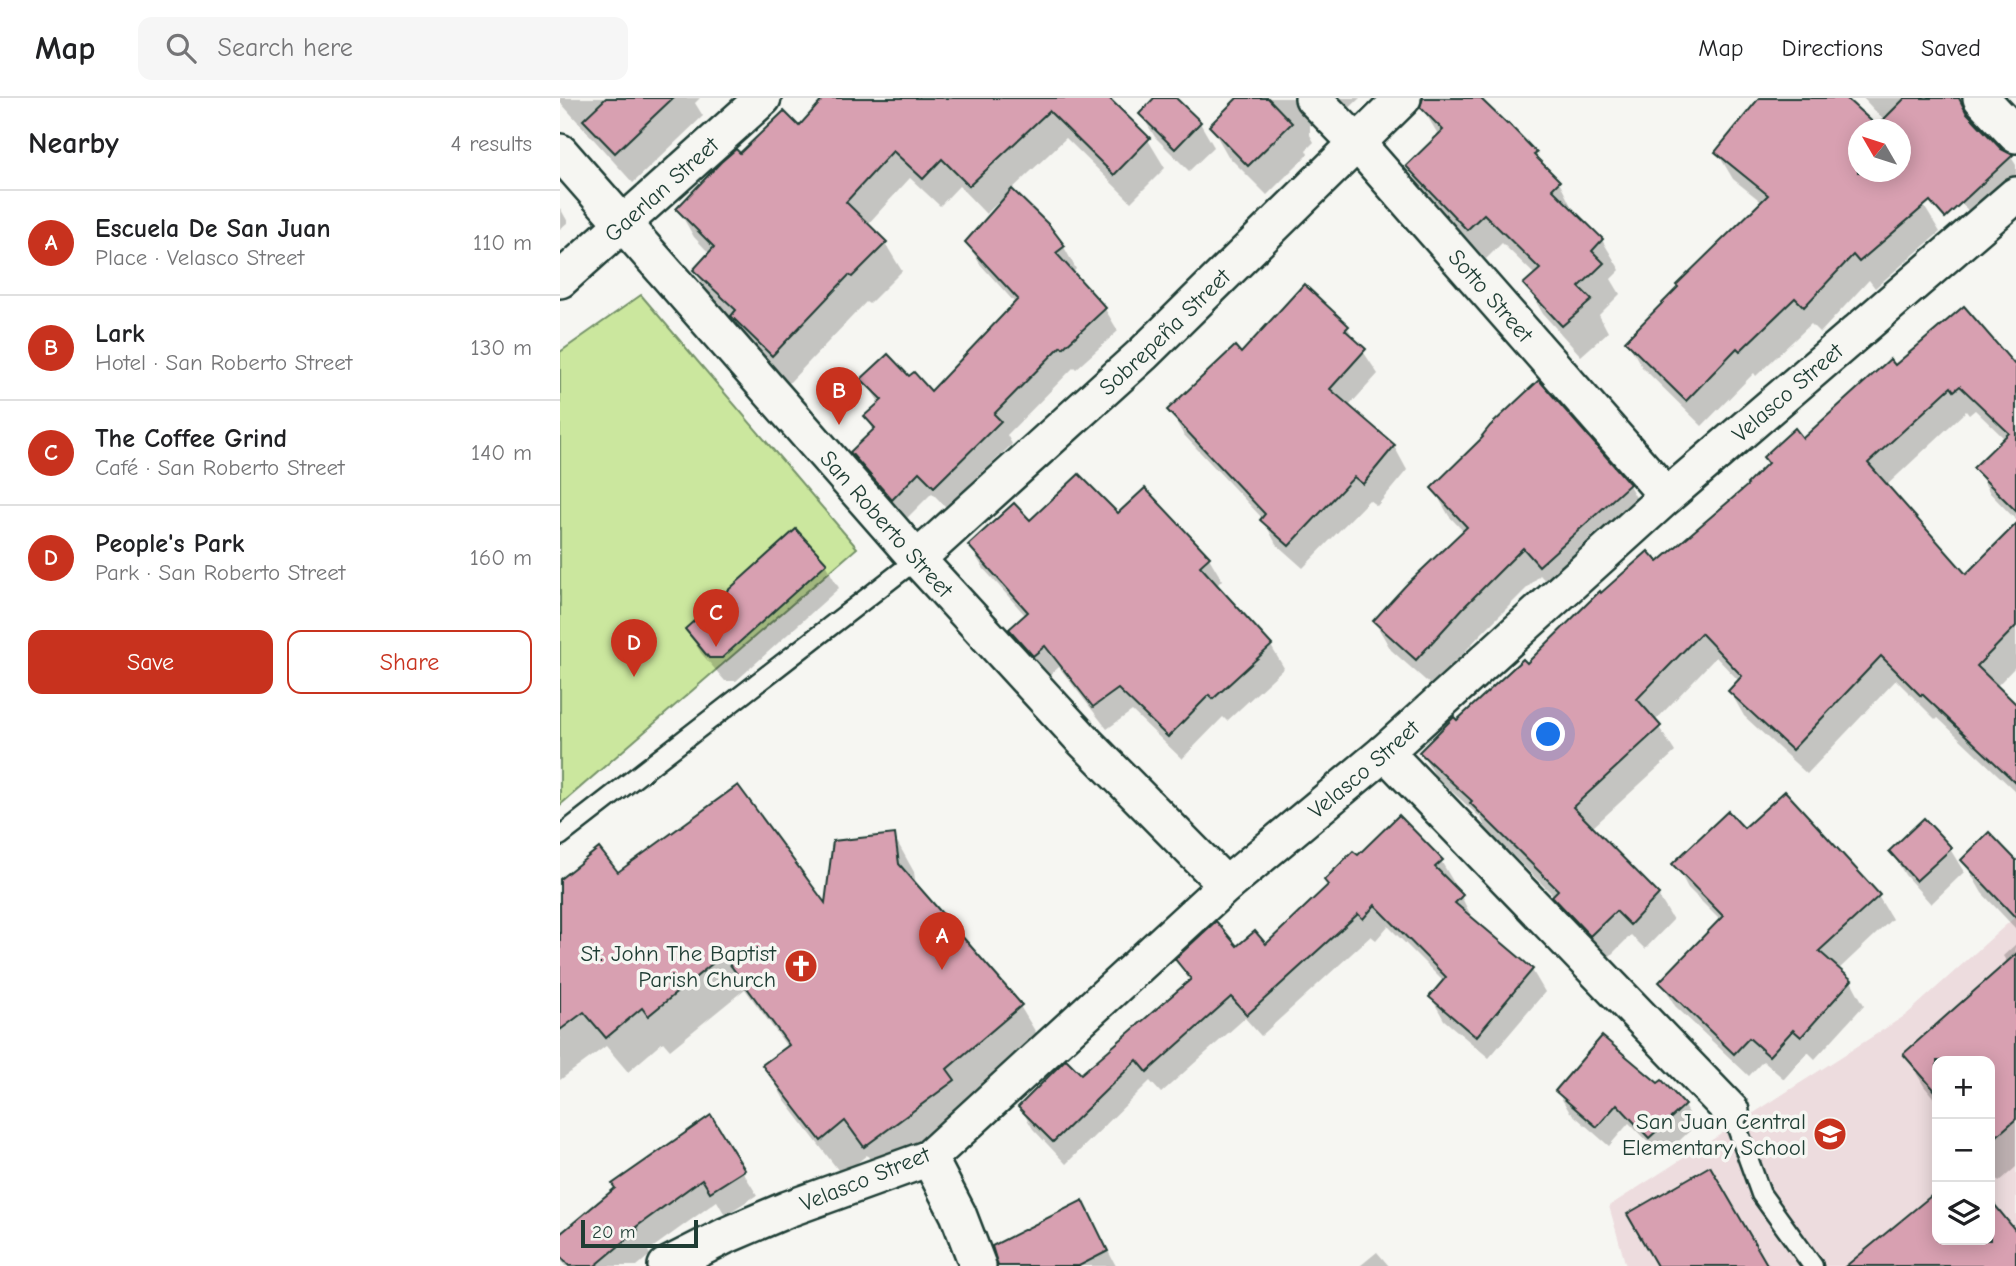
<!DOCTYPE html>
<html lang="en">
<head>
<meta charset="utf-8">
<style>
  :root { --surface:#fff; --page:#f6f6f6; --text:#202124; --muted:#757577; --line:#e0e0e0; --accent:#c8321e }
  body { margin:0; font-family:"Comic Neue",sans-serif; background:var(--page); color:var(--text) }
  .controls { position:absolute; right:21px; bottom:21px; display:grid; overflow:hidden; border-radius:14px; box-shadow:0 4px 18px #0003 }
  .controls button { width:63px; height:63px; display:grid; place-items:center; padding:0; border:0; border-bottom:2px solid var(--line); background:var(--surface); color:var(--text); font:35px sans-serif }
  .compass { position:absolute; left:1288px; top:21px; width:63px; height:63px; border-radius:50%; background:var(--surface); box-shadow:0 4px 18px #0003; rotate:309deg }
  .scale { position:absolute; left:21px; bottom:18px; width:117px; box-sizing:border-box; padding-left:7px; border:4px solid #1f3d34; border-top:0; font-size:19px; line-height:24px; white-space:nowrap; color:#1f3d34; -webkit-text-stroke:5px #f6f6f2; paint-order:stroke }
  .you { position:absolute; left:989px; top:637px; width:24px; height:24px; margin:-18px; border:5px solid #fff; border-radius:50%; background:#1a73e8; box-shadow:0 0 0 10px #1a73e833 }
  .badge { display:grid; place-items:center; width:46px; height:46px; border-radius:50%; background:var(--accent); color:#fff; font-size:23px; font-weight:700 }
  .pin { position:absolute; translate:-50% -58px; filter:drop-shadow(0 2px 4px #0008) }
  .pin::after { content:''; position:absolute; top:37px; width:24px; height:21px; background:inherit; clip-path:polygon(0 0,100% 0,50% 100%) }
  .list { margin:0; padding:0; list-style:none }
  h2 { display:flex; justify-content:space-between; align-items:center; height:91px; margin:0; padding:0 28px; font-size:30px }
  h2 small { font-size:23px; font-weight:400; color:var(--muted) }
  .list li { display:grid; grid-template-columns:46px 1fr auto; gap:21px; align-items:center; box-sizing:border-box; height:105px; padding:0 28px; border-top:2px solid var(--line) }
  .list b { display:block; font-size:26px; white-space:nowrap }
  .list p { margin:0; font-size:23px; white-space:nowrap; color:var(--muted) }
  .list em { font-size:23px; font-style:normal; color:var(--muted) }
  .actions { display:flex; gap:14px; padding:21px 28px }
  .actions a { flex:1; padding:16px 0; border:2px solid var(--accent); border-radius:14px; text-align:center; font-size:24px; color:var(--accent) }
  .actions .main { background:var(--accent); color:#fff }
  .icon { flex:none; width:38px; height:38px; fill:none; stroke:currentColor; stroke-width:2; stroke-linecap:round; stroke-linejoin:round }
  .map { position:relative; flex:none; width:1456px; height:1168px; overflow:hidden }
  header { display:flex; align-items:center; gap:42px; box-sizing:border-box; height:98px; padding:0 35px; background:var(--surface); border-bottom:2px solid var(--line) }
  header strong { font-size:33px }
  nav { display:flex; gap:38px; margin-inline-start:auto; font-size:24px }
  .search { width:490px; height:63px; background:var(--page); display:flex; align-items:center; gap:18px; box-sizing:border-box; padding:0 24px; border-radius:14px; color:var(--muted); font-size:26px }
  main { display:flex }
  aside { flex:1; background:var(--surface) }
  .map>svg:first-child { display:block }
  .built { fill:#eddcde; fill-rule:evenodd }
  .green { fill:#cbe79e; stroke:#759269; stroke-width:2 }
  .shadow { fill:#0003 }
  .building { fill:#d8a0b1; stroke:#1f3d34; stroke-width:2; fill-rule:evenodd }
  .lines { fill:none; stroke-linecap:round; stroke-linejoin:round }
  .service-casing { stroke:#1f3d34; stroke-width:23 }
  .minor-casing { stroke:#1f3d34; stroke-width:40 }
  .service { stroke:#f6f6f2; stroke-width:18 }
  .minor { stroke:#f6f6f2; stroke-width:35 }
  .labels { text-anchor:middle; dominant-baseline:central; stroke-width:7; stroke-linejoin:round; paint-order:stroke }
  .street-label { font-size:23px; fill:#1f3d34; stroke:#f6f6f2 }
  .poi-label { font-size:23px; fill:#1f3d34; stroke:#f6f6f2; text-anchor:end }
</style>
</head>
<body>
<header>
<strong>Map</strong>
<div class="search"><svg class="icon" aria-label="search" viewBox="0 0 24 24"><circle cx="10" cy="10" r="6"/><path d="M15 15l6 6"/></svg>Search here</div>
<nav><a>Map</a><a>Directions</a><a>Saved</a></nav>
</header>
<main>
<aside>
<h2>Nearby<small>4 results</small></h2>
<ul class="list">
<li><span class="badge">A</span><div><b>Escuela De San Juan</b><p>Place · Velasco Street</p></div><em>110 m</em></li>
<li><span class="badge">B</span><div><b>Lark</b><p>Hotel · San Roberto Street</p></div><em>130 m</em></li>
<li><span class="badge">C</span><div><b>The Coffee Grind</b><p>Café · San Roberto Street</p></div><em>140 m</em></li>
<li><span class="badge">D</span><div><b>People's Park</b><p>Park · San Roberto Street</p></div><em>160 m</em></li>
</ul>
<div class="actions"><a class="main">Save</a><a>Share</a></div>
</aside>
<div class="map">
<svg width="1456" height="1168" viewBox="0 0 1456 1168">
  <rect width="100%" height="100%" fill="#f6f6f2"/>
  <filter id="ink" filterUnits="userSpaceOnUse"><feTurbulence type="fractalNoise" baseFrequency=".0143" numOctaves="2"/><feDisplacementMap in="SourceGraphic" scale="14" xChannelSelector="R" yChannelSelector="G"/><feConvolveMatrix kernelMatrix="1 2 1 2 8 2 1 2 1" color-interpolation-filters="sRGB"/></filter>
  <g filter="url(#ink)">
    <path class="built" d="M1456 818V1168H1066L1049 1108 1346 917ZM1377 963H1430V1142H1377Z"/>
    <polygon class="green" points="81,197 297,450 0,707 0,254"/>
    <g class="shadow">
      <polygon points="0,0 140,0 135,5 143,18 73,85 0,4"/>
      <polygon points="267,0 546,0 588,42 605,70 571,104 506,40 451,92 488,128 504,149 516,171 512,175 545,211 558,233 516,271 514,269 447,337 452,346 387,410 372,395 345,422 305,376 292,355 314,333 306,318 320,306 304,281 349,280 371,295 456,206 420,166 407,144 447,100 445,98 426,116 399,88 380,108 350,80 307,127 325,145 342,173 309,206 306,204 229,285 189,247 176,223 151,201 135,172 150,156 134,139 118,111 180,58 239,31"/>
      <polygon points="596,0 614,0 640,25 654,49 629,73 595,39 581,16"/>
      <polygon points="679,0 800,0 784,15 757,16 750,27 750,37 754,44 746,52 748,56 707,97 668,58 651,28"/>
      <polygon points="840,0 917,0 976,56 983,69 999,84 1015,116 1042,142 1060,172 1051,181 1060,196 1039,217 1048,234 1021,258 983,216 966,186 975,177 942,145 926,161 866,99 848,68 879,38 863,11 853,13"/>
      <polygon points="1201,0 1231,0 1298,54 1298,74 1322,74 1364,108 1380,134 1315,190 1309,182 1260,235 1251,226 1196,278 1194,275 1142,328 1082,269 1067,243 1203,105 1173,81 1157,54"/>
      <polygon points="1303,0 1396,0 1408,18 1440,52 1451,59 1456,67 1456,87 1418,123 1340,40 1340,32 1333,32"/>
      <polygon points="0,110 8,124 0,131"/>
      <polygon points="787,229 818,276 788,309 834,348 847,372 817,408 809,402 743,470 716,446 703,421 623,336 610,312 681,257"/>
      <polygon points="1335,269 1456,271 1456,422 1430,395 1416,370 1445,341 1415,312 1409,317 1406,313 1326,388 1406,478 1456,428 1456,568 1436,589 1456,608 1456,694 1378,620 1376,622 1336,582 1247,676 1184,618 1170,593 1179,583 1156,559 1095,623 1115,654 1032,730 1098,797 1113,822 1085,851 1071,837 1046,862 1008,823 994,798 926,731 921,720 876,679 861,654 967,568 1041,497 1098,466 1243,342"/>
      <polygon points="979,285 1069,387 1085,416 996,495 980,477 920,537 873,589 831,552 815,524 904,434 889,418 873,390"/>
      <polygon points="558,418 649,460 662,482 656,488 711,548 724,570 667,623 663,619 622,661 572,613 547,631 499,569 487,580 464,554 451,532 466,518 423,470 410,448 470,425"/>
      <polygon points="265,466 279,490 176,583 165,583 141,555 127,532"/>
      <polygon points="1184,733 1318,798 1332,821 1278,872 1291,883 1304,907 1255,961 1248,954 1224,981 1203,963 1189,978 1115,908 1102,884 1161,823 1128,790 1115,766"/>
      <polygon points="334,738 354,774 356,788 460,908 481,943 326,1083 307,1057 282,1077 225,1003 205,967 228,950 185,891 110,952 103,944 68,974 46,948 0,982 0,783 58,777 266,810"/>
      <polygon points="1390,751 1404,774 1371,806 1345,777 1331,753"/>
      <polygon points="798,760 881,763 894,785 891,788 901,798 913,822 972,872 985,894 929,960 884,922 871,899 884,884 828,828 816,842 811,838 701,938 685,920 601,995 590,983 506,1066 473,1031 460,1009 521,978 630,884 617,861 677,851 706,848"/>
      <polygon points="1403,762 1456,764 1456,831 1422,795"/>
      <polygon points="1456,846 1456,1069 1439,1084 1430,1073 1430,963 1377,963 1377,1004 1364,988 1345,956 1448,866 1443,858"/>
      <polygon points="1101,984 1124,1008 1135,1028 1102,1059 1069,1025 1049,1048 1009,1013 997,993 1098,987"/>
      <polygon points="150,1020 197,1097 165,1117 157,1103 88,1153 90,1157 77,1168 5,1168 0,1160 0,1138"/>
      <polygon points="1377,1095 1377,1142 1430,1142 1430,1104 1456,1136 1456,1168 1316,1168 1306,1153"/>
      <polygon points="522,1104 556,1168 446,1168"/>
      <polygon points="817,1154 829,1168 800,1168"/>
    </g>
    <g class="building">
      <polygon points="46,0 113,0 55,55 23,22"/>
      <polygon points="264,0 549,0 590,40 554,77 489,13 409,88 382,61 363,81 333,53 286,104 327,144 292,179 289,177 212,258 171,218 176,212 133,172 154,149 116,111 161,64 176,51 180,55 224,13 239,28"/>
      <polygon points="594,0 616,0 641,24 615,51 579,16"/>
      <polygon points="677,0 708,0 732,25 688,68 649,28"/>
      <polygon points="863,0 920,0 947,26 948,25 977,55 974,57 1000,83 992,91 1043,141 1032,153 1044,165 1019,189 1032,202 1002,228 963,186 980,171 924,116 907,132 846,68 883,32 860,9"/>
      <path d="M1199 0H1286L1317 28 1345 0H1399L1406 14 1441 51 1453 57 1385 120 1370 103 1299 164 1293 157 1244 209 1235 200 1180 253 1177 250 1126 303 1065 243 1118 189 1116 187 1208 97 1155 54ZM1298 32H1340V74H1298Z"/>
      <polygon points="452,91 489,127 505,148 496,155 546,210 503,250 501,248 434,316 441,323 374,389 359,374 332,402 290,354 315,330 304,318 322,302 301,281 328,256 349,278 354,274 371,293 458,201 405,144"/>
      <polygon points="744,186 789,228 785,232 806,251 770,291 835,347 803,386 794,379 729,448 700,422 705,416 607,312 675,248 681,255"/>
      <polygon points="1404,208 1456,268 1456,413 1413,370 1449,335 1400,288 1394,293 1391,289 1308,365 1406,476 1456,426 1456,528 1417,568 1456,606 1456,685 1362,596 1361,598 1321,558 1232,652 1168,593 1182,578 1141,535 1077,601 1101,628 1013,709 1099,796 1070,827 1056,813 1030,838 992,798 998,792 910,705 912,703 859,654 894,619 897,622 963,561 967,565 1040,493 1041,495 1088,453 1098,464 1188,387 1187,386 1208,365 1203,359 1235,330 1243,340 1330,261 1335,267"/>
      <polygon points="979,282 1070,386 979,468 963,450 904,509 856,562 813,523 847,486 907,429 871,390 923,339 922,338 930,328"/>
      <polygon points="519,376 558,415 585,390 650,459 640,468 712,547 653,601 649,597 608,639 558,591 533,609 485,548 473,558 449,531 468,514 408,447 454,405 470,422"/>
      <polygon points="236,431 267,465 162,560 149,560 125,531"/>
      <polygon points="178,687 265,805 273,743 335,736 339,766 462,907 387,971 395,982 304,1049 285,1023 261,1043 202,967 229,947 163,857 88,918 82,910 46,940 24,914 0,932 0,781 39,750 58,774"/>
      <polygon points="1225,693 1320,797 1259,853 1292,882 1241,939 1233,932 1209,958 1189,940 1174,956 1099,884 1163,818 1112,766 1168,713 1184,730"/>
      <polygon points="839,717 883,762 875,769 903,797 895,805 973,871 916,939 869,899 886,879 815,807 803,821 798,816 687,917 671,899 587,974 577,962 493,1044 458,1009 506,961 521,976 631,881 615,861 656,823 677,848 695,833 706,846 768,787 764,782 793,753 798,757"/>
      <polygon points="1364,720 1392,750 1356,783 1329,753"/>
      <polygon points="1429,734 1456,762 1456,820 1401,762"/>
      <polygon points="1456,856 1456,1021 1430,1044 1430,963 1377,963 1377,995 1343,956"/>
      <polygon points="1042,938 1098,985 1102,982 1125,1007 1089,1040 1057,1006 1037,1029 995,993"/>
      <polygon points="151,1017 185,1072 150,1094 142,1081 76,1129 78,1132 35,1168 9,1168 0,1158 0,1136 55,1090 52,1086"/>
      <polygon points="1150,1068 1208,1168 1097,1168 1067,1116"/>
      <polygon points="1377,1093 1377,1142 1430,1142 1430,1101 1456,1133 1456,1168 1286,1168"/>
      <polygon points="523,1102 548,1153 519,1168 438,1168 432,1148"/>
    </g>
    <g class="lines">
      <defs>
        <g id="service">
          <polyline points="0,738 357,461"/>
          <polyline points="1171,1013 1201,1096 1253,1168"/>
        </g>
        <g id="minor">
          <path id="s1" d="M753 0 796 44 1107 398"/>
          <polyline points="1421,0 1456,37"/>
          <path id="s2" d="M0 54 357 461 523 642 666 787"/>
          <path id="s3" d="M0 182 203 0"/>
          <path id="s4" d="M357 461 583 256 843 0"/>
          <polyline points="825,654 1171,1013"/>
          <polyline points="369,1060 398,1116 418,1168"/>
          <path id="s5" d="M106 1168 165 1138 228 1111 369 1060 666 787 825 654 1107 398 1456 97"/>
        </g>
      </defs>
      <use href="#service" class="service-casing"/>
      <use href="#minor" class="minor-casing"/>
      <use href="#service" class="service"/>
      <use href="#minor" class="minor"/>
    </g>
  </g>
  <defs>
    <symbol id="church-disc" viewBox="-11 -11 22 22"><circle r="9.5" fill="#c8321e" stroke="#f6f6f2"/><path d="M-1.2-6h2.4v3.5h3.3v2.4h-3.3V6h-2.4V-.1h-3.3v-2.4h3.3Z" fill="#fff"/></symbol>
    <symbol id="school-disc" viewBox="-11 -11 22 22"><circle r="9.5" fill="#c8321e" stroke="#f6f6f2"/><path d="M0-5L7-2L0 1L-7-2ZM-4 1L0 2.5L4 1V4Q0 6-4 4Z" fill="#fff"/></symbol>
  </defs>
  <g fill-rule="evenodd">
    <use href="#church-disc" x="222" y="849" width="38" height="38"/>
    <use href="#school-disc" x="1251" y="1017" width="38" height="38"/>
  </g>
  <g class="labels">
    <g class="street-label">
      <text stroke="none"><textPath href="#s3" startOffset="136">Gaerlan Street</textPath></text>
      <text stroke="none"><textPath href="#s1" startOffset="266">Sotto Street</textPath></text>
      <text stroke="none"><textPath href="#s4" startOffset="336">Sobrepeña Street</textPath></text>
      <text stroke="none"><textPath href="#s5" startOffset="1435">Velasco Street</textPath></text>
      <text stroke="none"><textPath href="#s2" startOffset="495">San Roberto Street</textPath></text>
      <text stroke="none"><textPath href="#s5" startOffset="868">Velasco Street</textPath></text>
      <text transform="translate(305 1081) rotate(-22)">Velasco Street</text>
    </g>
    <g class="poi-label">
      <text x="216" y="855">St. John The Baptist<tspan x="216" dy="26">Parish Church</tspan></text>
      <text x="1246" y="1023">San Juan Central<tspan x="1246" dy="26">Elementary School</tspan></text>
    </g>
  </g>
</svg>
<div class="controls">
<button>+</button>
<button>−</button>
<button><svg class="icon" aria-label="layers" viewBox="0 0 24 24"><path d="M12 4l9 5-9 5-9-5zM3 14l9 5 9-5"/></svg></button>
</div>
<svg class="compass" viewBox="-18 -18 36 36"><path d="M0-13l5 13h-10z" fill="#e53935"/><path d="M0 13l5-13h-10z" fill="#757577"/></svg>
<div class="scale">20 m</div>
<div class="you"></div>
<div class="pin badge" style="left:382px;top:872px">A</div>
<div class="pin badge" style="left:279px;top:327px">B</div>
<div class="pin badge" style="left:156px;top:549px">C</div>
<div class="pin badge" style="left:74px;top:579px">D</div>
</div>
</main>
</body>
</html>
